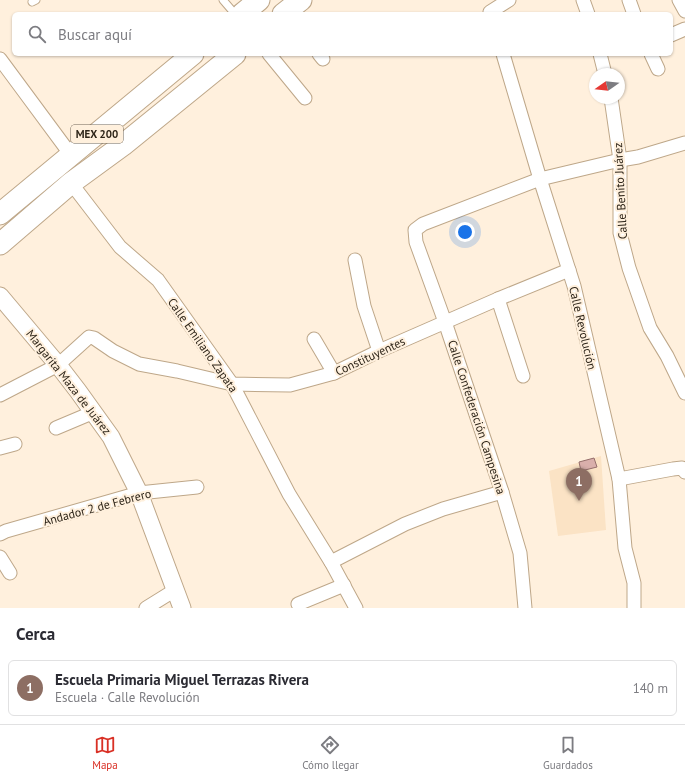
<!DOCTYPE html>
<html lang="es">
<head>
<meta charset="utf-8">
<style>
  :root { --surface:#fff; --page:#f2f2f3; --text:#2b2b33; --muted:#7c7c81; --line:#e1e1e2; --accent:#d93025 }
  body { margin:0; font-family:"PT Sans",sans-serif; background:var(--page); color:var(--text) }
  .compass { position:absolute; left:589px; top:68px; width:36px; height:36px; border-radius:50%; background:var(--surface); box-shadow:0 1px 3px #0004; rotate:256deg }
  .you { position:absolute; left:465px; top:232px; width:14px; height:14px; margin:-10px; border:3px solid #fff; border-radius:50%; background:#1a73e8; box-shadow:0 0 0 6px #1a73e833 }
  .badge { display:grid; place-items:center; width:26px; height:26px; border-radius:50%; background:var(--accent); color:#fff; font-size:13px; font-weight:700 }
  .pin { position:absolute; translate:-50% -33px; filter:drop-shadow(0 1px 2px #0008) }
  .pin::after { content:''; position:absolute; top:21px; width:14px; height:12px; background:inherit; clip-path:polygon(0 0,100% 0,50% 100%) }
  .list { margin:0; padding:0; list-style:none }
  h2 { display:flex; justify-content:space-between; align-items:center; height:52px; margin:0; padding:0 16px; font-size:17px }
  h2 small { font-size:13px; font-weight:400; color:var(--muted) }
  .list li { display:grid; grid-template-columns:26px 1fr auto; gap:12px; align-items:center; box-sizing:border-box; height:56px; margin:0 8px 8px; padding:0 8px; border:1px solid var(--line); border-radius:6px }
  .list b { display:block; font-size:15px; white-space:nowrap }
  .list p { margin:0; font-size:13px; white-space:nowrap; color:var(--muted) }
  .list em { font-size:13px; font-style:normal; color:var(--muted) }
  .icon { flex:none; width:22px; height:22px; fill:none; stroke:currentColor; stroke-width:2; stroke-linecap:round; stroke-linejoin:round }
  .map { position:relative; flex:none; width:685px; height:608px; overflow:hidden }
  .search { position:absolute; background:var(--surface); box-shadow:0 1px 3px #0004; left:12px; right:12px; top:12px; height:44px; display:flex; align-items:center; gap:10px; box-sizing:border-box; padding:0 14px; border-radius:6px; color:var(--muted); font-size:15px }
  .sheet { height:116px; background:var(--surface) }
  nav { display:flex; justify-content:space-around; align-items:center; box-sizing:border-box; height:56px; border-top:1px solid var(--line); background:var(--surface); font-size:11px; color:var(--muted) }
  nav a { display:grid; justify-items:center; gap:2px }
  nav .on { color:var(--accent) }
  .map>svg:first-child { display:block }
  .built { fill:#fbe3c5 }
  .building { fill:#d9afab; stroke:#956e6b }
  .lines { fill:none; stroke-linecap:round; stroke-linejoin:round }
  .service-casing { stroke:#bea789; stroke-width:9 }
  .minor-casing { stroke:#bea789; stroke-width:15 }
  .tertiary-casing { stroke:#bea789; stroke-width:19 }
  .primary-casing { stroke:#bea789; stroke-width:23 }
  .service { stroke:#fff; stroke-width:7 }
  .minor { stroke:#fff; stroke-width:13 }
  .tertiary { stroke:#fff; stroke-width:17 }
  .primary { stroke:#fff; stroke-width:21 }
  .labels { text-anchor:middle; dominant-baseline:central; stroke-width:4; stroke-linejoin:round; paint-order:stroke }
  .shield { fill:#fff0dd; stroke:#6d6254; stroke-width:1 }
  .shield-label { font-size:11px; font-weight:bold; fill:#2e2519 }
  .street-label { font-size:12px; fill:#2e2519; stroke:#fff0dd }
</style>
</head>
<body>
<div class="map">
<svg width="685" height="608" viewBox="0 0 685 608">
  <rect width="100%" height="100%" fill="#fff0dd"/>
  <polygon class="built" points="601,456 606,530 558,536 549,471"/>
  <polygon class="building" points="594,458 597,467 581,471 579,462"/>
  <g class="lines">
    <defs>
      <g id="service">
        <polyline points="223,0 235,14"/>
        <polyline points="32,2 36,0"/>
      </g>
      <g id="minor">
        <polyline points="583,0 588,14"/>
        <polyline points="629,0 634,14"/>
        <polyline points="679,0 685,11"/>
        <polyline points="490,12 509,0"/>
        <polyline points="671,35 685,29"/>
        <polyline points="269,54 305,98"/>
        <polyline points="319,54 323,59"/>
        <polyline points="503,54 540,179 574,286 619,479 625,548 634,583 634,608"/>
        <polyline points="600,54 605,74"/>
        <polyline points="651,54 658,69"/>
        <polyline points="0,59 71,155"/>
        <polyline points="611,98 620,160 620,233 629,268 650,328 667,356 685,393"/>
        <polyline points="71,183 120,247 158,280 232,384 289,494 331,562 356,608"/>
        <polyline points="355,260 364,306 379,351"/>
        <polyline points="498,299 523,376"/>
        <polyline points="314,339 334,373"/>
        <polyline points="0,395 58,365 89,337 94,338 113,351 139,364 177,371 232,384 290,385 334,373 379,351 498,299 569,270"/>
        <polyline points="56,428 94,412"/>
        <polyline points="0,448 15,444"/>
        <polyline points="619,479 673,469 682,468 685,472"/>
        <polyline points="0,534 6,531 139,493 197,487"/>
        <polyline points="0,557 10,573"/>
        <polyline points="331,562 405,524 443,509 502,492"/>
        <polyline points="298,604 344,585"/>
        <polyline points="146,608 175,590"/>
        <polyline points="525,608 520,553 502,492 445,322 416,242 415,230 423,224 540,179 620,160 638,157 685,143"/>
      </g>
      <polyline id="tertiary" points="0,296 58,365 78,391 111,437 139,493 182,608"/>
      <g id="primary">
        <polyline points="242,14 259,0"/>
        <polyline points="283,14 301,0"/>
        <polyline points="0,214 193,54"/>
        <polyline points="0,244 71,183 123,145 235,54"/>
      </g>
    </defs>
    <use href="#service" class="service-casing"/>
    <use href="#minor" class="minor-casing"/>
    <use href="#tertiary" class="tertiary-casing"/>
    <use href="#primary" class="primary-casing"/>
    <use href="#service" class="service"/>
    <use href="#minor" class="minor"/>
    <use href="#tertiary" class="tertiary"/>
    <use href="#primary" class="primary"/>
  </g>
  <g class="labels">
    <rect class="shield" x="71" y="125" width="52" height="18" rx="3"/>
    <g class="shield-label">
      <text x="97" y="134">MEX 200</text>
    </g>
    <g class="street-label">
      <text transform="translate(620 191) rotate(-93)">Calle Benito Juárez</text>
      <text transform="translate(583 328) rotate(77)">Calle Revolución</text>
      <text transform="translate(203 345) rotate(55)">Calle Emiliano Zapata</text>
      <text transform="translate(370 356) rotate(-25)">Constituyentes</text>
      <text transform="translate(69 382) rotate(52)">Margarita Maza de Juárez</text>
      <text transform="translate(477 417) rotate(72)">Calle Confederación Campesina</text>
      <text transform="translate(97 507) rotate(-15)">Andador 2 de Febrero</text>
    </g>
  </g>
</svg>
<svg class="compass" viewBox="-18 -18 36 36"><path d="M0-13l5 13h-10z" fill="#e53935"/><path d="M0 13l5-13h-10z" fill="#7c7c81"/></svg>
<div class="you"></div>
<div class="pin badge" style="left:579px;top:501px;background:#8d6e63">1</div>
<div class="search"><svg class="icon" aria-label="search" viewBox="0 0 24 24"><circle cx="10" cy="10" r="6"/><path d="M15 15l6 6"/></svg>Buscar aquí</div>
</div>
<section class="sheet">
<h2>Cerca<small></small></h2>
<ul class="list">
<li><span class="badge" style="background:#8d6e63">1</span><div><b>Escuela Primaria Miguel Terrazas Rivera</b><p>Escuela · Calle Revolución</p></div><em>140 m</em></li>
</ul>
</section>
<nav>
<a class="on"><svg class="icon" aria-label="map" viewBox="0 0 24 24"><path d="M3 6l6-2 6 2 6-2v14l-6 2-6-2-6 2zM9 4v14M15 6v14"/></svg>Mapa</a>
<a><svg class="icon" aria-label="directions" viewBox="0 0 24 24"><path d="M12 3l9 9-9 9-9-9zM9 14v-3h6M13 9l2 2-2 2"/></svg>Cómo llegar</a>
<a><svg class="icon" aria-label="saved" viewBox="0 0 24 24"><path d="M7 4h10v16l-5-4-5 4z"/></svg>Guardados</a>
</nav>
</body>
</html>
